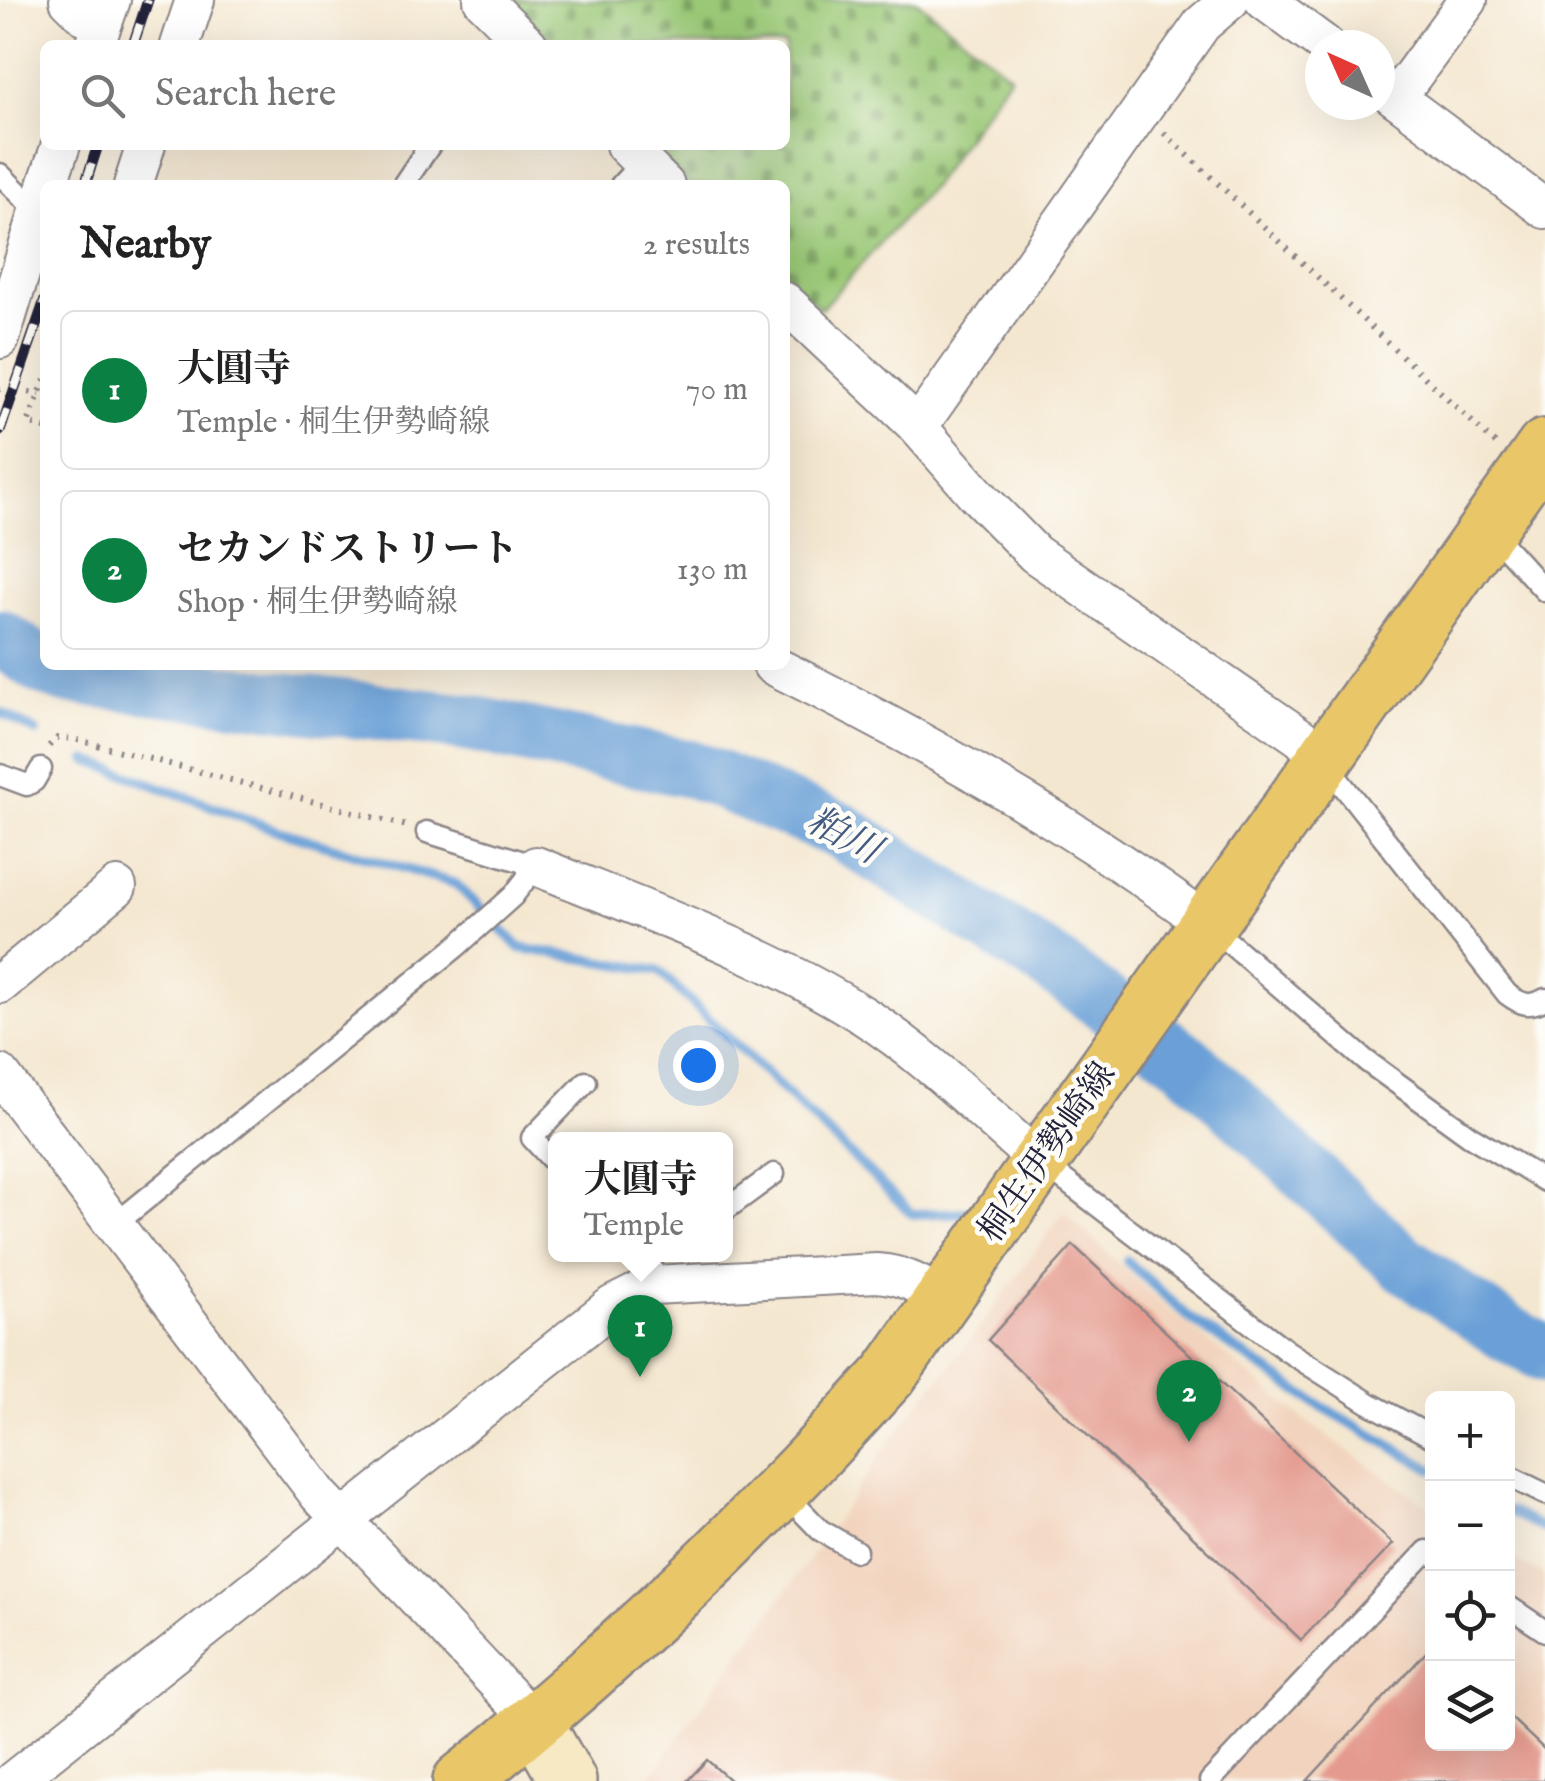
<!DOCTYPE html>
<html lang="en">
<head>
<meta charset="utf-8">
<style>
  :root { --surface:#fff; --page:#f6f6f6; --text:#222; --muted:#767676; --line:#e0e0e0; --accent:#0b8043 }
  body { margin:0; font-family:"IM FELL English","Noto Serif JP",serif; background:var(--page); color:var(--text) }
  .controls { position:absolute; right:30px; bottom:30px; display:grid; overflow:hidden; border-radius:15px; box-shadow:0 10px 40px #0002 }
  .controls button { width:90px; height:90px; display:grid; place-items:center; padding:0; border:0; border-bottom:2px solid var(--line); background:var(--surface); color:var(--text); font:50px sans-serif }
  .compass { position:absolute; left:1305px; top:30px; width:90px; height:90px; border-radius:50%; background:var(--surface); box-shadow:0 10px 40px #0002; rotate:315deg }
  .you { position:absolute; left:698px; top:1065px; width:35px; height:35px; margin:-25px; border:8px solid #fff; border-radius:50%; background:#1a73e8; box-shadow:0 0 0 15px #1a73e833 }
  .badge { display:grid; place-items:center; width:65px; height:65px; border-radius:50%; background:var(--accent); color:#fff; font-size:32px; font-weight:700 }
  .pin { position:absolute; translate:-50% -82px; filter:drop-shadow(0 2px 5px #0008) }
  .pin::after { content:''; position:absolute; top:52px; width:35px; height:30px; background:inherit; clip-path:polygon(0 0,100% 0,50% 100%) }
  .popup { position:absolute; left:548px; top:1132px; width:185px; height:130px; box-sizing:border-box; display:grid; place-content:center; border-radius:15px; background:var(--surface); filter:drop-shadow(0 2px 8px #0005); font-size:32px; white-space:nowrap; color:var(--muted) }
  .popup b { font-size:38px; color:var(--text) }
  .popup::after { content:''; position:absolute; left:50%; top:100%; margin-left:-20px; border:20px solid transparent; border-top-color:var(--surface) }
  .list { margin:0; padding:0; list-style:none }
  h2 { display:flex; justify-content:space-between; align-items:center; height:130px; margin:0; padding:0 40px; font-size:42px }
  h2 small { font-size:32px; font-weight:400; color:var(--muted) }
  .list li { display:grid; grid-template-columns:65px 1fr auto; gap:30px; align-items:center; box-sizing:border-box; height:160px; margin:0 20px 20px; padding:0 20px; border:2px solid var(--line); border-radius:15px }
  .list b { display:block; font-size:38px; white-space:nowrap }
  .list p { margin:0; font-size:32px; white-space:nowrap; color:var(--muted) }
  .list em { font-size:32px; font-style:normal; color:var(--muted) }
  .icon { flex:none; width:55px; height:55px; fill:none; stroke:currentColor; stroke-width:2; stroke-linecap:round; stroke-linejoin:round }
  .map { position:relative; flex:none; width:1545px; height:1781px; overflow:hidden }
  .search { position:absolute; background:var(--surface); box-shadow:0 10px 40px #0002; left:40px; top:40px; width:750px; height:110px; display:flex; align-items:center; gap:25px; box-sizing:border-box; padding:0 35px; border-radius:15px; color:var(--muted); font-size:38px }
  .panel { position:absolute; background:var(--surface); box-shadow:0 10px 40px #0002; left:40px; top:180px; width:750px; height:490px; border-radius:15px }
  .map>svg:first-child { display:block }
  .built { fill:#f2d4be }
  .cemetery { fill:url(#cemetery-stones); stroke:#5e7558; stroke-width:2.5 }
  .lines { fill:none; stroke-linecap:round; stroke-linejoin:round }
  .stream { stroke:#6ba0d7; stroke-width:10 }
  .river { stroke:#6ba0d7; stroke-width:58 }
  .building { fill:#e49a8e }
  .lane-casing { stroke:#8b8486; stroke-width:25 }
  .street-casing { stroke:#8b8486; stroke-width:42 }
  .secondary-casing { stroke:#8b8486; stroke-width:60 }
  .primary-casing { stroke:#8b8486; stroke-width:60 }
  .path { stroke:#8b8486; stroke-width:6; stroke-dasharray:2.5 8; stroke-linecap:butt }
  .lane { stroke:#fff; stroke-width:20 }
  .street { stroke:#fff; stroke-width:38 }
  .secondary { stroke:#f6e9c3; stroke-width:55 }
  .primary { stroke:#e9c769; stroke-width:55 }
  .rail-casing { stroke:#22223b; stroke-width:11 }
  .rail { stroke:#fdfcf7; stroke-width:8; stroke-dasharray:22; stroke-linecap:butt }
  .labels { text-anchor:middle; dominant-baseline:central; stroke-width:9; stroke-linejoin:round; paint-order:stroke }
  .street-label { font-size:35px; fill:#22223b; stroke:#fdfcf7 }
  .water-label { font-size:38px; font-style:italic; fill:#435b81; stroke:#fdfcf7 }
</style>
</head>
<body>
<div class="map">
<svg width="1545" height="1781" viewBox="0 0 1545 1781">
  <defs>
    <pattern id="cemetery-stones" width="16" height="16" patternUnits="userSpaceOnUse" patternTransform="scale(2.5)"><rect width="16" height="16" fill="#9ac876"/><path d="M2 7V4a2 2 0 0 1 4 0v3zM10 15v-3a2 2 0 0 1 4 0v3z" fill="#7da262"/></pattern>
  </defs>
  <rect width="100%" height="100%" fill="#fdfcf7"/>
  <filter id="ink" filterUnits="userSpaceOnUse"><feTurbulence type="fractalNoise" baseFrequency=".01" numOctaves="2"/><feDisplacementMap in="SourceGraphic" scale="20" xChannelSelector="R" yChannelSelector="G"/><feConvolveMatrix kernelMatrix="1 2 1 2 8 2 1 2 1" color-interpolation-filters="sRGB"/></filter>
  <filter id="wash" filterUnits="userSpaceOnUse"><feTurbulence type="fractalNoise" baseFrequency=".0048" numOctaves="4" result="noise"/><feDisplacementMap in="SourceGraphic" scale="40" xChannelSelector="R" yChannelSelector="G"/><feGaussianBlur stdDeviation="2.25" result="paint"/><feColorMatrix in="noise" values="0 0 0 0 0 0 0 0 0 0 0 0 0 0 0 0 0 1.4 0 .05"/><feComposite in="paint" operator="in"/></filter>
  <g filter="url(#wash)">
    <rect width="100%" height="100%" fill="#f4e7d0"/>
    <polygon class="built" points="1064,1212 1161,1303 1306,1421 1432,1509 1432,1744 1508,1744 1508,1555 1545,1576 1545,1781 647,1781 815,1551 898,1430 972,1338"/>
    <polygon class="cemetery" points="511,0 916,0 1010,75 933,185 821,309 785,276 785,185 690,185 650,145 785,145 785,45 554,45"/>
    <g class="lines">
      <g class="stream">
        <polyline points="0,712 36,732"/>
        <polyline points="87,760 279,831 456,884 520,948 659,971 912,1214 973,1212"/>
        <polyline points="1127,1261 1192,1320 1314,1402 1432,1469"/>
        <polyline points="1508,1511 1545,1529"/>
      </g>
      <polyline class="river" points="0,638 44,667 65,675 462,722 695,770 841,831 1048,962 1186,1061 1402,1262 1505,1332 1545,1354"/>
    </g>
    <g id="blocks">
      <g class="building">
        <polygon points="1073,1245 1393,1544 1301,1640 988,1340"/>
        <polygon points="1432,1646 1432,1744 1508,1744 1508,1715 1545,1750 1545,1781 1307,1781"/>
        <polygon points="707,1760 731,1781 687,1781"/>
      </g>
    </g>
  </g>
  <g filter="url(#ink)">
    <use href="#blocks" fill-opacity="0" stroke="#8b8486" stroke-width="2.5"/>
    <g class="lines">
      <defs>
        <g id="lane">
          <polyline points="0,174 38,212"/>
          <polyline points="403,185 430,145"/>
          <polyline points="621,185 642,162"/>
          <polyline points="1486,533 1506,548 1545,591"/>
          <path d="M1326 764 1507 994C1520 1004 1530 1008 1545 999"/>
          <polyline points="0,775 27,785 34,781 41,769"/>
          <polyline points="1211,927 1365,1060 1470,1136 1545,1181"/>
          <polyline points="555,1163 532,1138 586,1082"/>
          <polyline points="1042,1163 1287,1351 1369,1403 1432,1437"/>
          <polyline points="725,1210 774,1174"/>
          <polyline points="113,1226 456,947 513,896 536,866 427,832"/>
          <polyline points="641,1254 651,1265 653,1285"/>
          <polyline points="1508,1476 1545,1494"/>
          <polyline points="784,1493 820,1530 856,1551"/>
          <polyline points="1508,1606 1545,1631"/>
          <polyline points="1210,1781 1427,1551 1432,1555"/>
        </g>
        <g id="street">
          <polyline points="69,0 84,15 103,22"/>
          <polyline points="483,0 528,45"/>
          <polyline points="1264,0 1325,45"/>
          <polyline points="95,45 111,0"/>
          <polyline points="180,45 195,0"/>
          <polyline points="1380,86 1545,209"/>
          <polyline points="1396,98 1468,0"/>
          <polyline points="625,145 665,185"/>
          <polyline points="47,185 61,145"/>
          <polyline points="133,185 146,145"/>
          <polyline points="785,302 916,425 977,495 1035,554 1301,738 1324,763"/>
          <polyline points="0,339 45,192"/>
          <polyline points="916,425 927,414 1202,24 1230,0"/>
          <path d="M772 665C923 740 1074 824 1210 926"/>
          <path d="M536 866C647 911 763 952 864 1016 928 1057 983 1113 1041 1163"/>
          <polyline points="0,984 117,887"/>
          <polyline points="0,1074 319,1495 535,1723"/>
          <path d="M13 1781 613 1305 653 1285 877 1273C905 1275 922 1285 944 1301"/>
        </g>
        <polyline id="secondary" points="535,1723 568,1781"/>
        <path id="primary" d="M461 1781C617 1658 758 1521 890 1374L1545 447"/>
      </defs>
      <use href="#lane" class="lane-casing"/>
      <use href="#street" class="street-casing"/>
      <use href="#secondary" class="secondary-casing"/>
      <use href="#primary" class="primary-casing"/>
      <g class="path">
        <polyline points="1164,133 1498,446"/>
        <polyline points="45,379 28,423 45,428"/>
        <polyline points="0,389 1,389"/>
        <polyline points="29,392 40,394"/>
        <polyline points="49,746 57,738 74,739 407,826"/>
      </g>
      <use href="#lane" class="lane"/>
      <use href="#street" class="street"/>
      <use href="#secondary" class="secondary"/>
      <use href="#primary" class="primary"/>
      <defs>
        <g id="rail">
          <polyline points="133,45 148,0"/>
          <polyline points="85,185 98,145"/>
          <polyline points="0,431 45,300"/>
        </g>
      </defs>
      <use href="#rail" class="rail-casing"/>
      <use href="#rail" class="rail"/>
    </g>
  </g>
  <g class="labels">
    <g class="street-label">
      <text transform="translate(1048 1153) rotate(-55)">桐生伊勢崎線</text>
    </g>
    <g class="water-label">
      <text transform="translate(843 837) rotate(28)">粕川</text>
    </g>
  </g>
</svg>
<div class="controls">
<button>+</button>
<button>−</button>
<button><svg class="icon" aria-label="locate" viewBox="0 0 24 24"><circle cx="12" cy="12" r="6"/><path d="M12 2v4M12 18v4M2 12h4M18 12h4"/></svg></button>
<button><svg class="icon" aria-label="layers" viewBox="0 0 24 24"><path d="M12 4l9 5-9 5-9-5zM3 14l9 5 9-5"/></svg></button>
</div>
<svg class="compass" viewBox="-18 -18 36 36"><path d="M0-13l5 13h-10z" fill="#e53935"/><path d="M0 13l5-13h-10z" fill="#767676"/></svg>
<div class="you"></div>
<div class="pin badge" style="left:640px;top:1377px">1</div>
<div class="popup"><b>大圓寺</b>Temple</div>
<div class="pin badge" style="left:1189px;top:1442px">2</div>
<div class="search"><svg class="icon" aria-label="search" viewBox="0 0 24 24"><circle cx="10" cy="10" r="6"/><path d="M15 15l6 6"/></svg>Search here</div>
<section class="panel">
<h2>Nearby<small>2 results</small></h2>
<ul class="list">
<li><span class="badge">1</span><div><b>大圓寺</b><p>Temple · 桐生伊勢崎線</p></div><em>70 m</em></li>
<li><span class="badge">2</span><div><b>セカンドストリート</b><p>Shop · 桐生伊勢崎線</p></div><em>130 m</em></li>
</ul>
</section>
</div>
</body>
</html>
